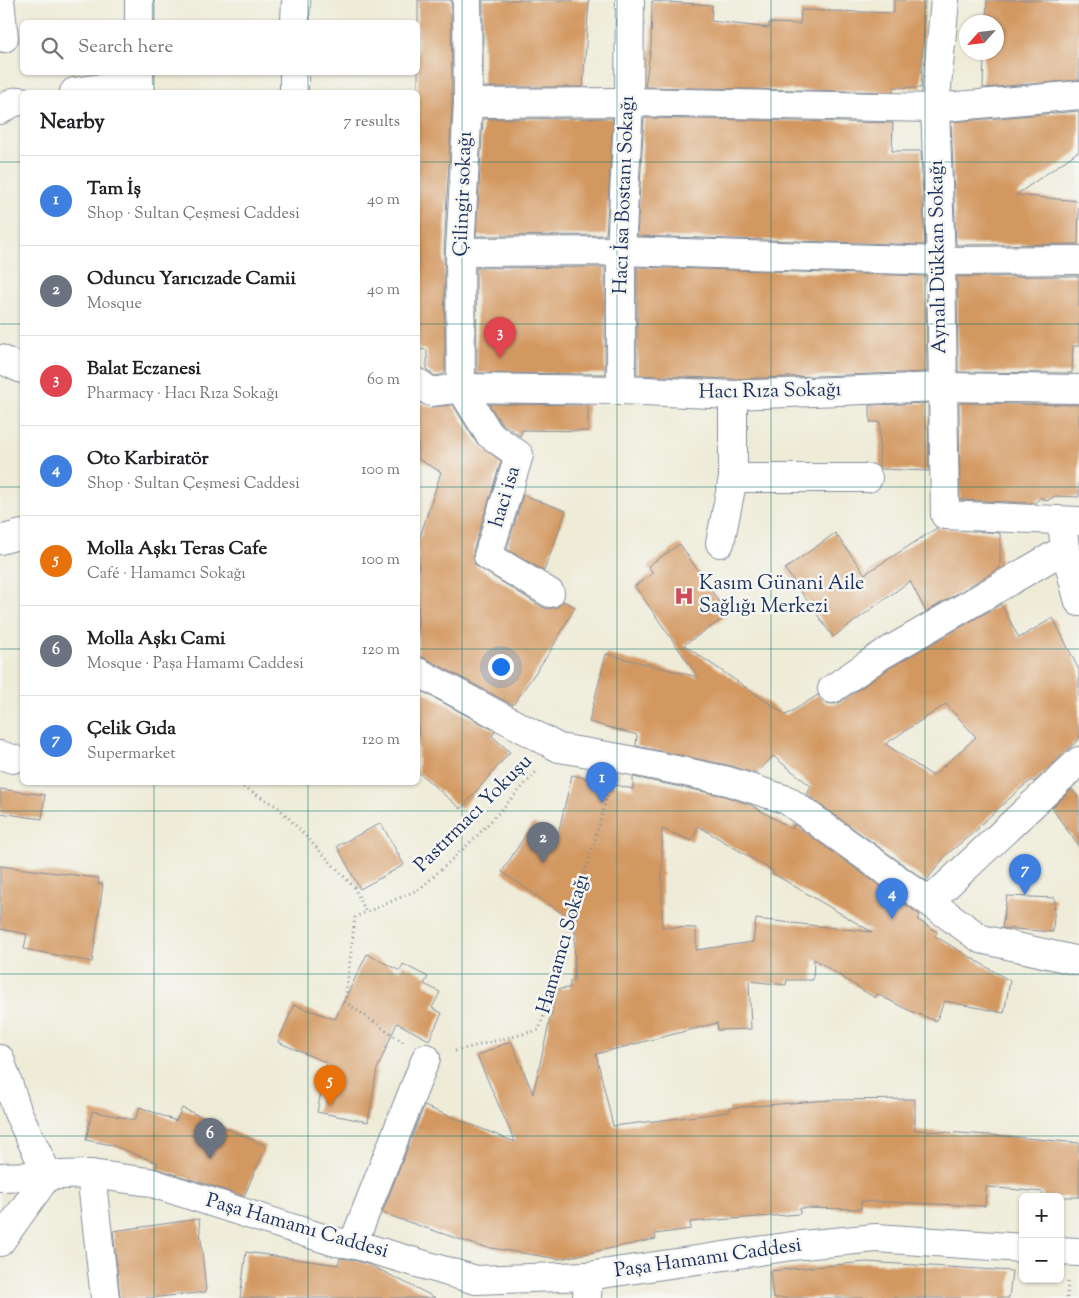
<!DOCTYPE html>
<html lang="en">
<head>
<meta charset="utf-8">
<style>
  :root { --surface:#fff; --page:#f6f6f6; --text:#202124; --muted:#757577; --line:#e0e0e0; --accent:#d1495b }
  body { margin:0; font-family:"Sorts Mill Goudy",serif; background:var(--page); color:var(--text) }
  .controls { position:absolute; right:15px; bottom:15px; display:grid; overflow:hidden; border-radius:8px; box-shadow:0 1px 4px #0004 }
  .controls button { width:45px; height:45px; display:grid; place-items:center; padding:0; border:0; border-bottom:1px solid var(--line); background:var(--surface); color:var(--text); font:25px sans-serif }
  .compass { position:absolute; left:959px; top:15px; width:45px; height:45px; border-radius:50%; background:var(--surface); box-shadow:0 1px 4px #0004; rotate:243deg }
  .you { position:absolute; left:500px; top:666px; width:18px; height:18px; margin:-12px; border:4px solid #fff; border-radius:50%; background:#1a73e8; box-shadow:0 0 0 8px #1a73e833 }
  .badge { display:grid; place-items:center; width:32px; height:32px; border-radius:50%; background:var(--accent); color:#fff; font-size:16px; font-weight:700 }
  .pin { position:absolute; translate:-50% -41px; filter:drop-shadow(0 1px 2px #0008) }
  .pin::after { content:''; position:absolute; top:26px; width:18px; height:15px; background:inherit; clip-path:polygon(0 0,100% 0,50% 100%) }
  .list { margin:0; padding:0; list-style:none }
  h2 { display:flex; justify-content:space-between; align-items:center; height:65px; margin:0; padding:0 20px; font-size:21px }
  h2 small { font-size:16px; font-weight:400; color:var(--muted) }
  .list li { display:grid; grid-template-columns:32px 1fr auto; gap:15px; align-items:center; box-sizing:border-box; height:90px; padding:0 20px; border-top:1px solid var(--line) }
  .list b { display:block; font-size:19px; white-space:nowrap }
  .list p { margin:0; font-size:16px; white-space:nowrap; color:var(--muted) }
  .list em { font-size:16px; font-style:normal; color:var(--muted) }
  .icon { flex:none; width:28px; height:28px; fill:none; stroke:currentColor; stroke-width:2; stroke-linecap:round; stroke-linejoin:round }
  .map { position:relative; flex:none; width:1079px; height:1298px; overflow:hidden }
  .search { position:absolute; background:var(--surface); box-shadow:0 1px 4px #0004; left:20px; top:20px; width:400px; height:55px; display:flex; align-items:center; gap:12px; box-sizing:border-box; padding:0 18px; border-radius:8px; color:var(--muted); font-size:19px }
  .panel { position:absolute; background:var(--surface); box-shadow:0 1px 4px #0004; left:20px; top:90px; width:400px; height:695px; border-radius:8px }
  .map>svg:first-child { display:block }
  .building { fill:#d39861; fill-rule:evenodd }
  .lines { fill:none; stroke-linecap:round; stroke-linejoin:round }
  .street-casing { stroke:#848d9a; stroke-width:30 }
  .secondary-casing { stroke:#848d9a; stroke-width:30 }
  .path { stroke:#848d9a; stroke-width:3; stroke-dasharray:1 4; stroke-linecap:butt }
  .street { stroke:#fff; stroke-width:28 }
  .secondary { stroke:#fff; stroke-width:28 }
  .grid { fill:none; stroke:#0f766e; stroke-width:1; stroke-opacity:0.55 }
  .labels { text-anchor:middle; dominant-baseline:central; stroke-width:5; stroke-linejoin:round; paint-order:stroke }
  .street-label { font-size:20px; fill:#1b2f5e; stroke:#f6f6f2 }
  .poi-label { font-size:20px; fill:#1b2f5e; stroke:#f6f6f2; text-anchor:start }
</style>
</head>
<body>
<div class="map">
<svg width="1079" height="1298" viewBox="0 0 1079 1298">
  <rect width="100%" height="100%" fill="#f6f6f2"/>
  <filter id="ink" filterUnits="userSpaceOnUse"><feTurbulence type="fractalNoise" baseFrequency=".02" numOctaves="2"/><feDisplacementMap in="SourceGraphic" scale="10" xChannelSelector="R" yChannelSelector="G"/><feConvolveMatrix kernelMatrix="1 2 1 2 8 2 1 2 1" color-interpolation-filters="sRGB"/></filter>
  <filter id="wash" filterUnits="userSpaceOnUse"><feTurbulence type="fractalNoise" baseFrequency=".0096" numOctaves="4" result="noise"/><feDisplacementMap in="SourceGraphic" scale="20" xChannelSelector="R" yChannelSelector="G"/><feGaussianBlur stdDeviation="1.12" result="paint"/><feColorMatrix in="noise" values="0 0 0 0 0 0 0 0 0 0 0 0 0 0 0 0 0 1.4 0 .05"/><feComposite in="paint" operator="in"/></filter>
  <g filter="url(#wash)">
    <rect width="100%" height="100%" fill="#eeebd7"/>
    <g id="blocks">
      <g class="building">
        <polygon points="418,0 451,0 452,103 444,252 445,374 435,376 427,370 427,350 418,349"/>
        <polygon points="483,0 589,0 583,87 483,87"/>
        <polygon points="894,0 925,0 921,88 894,87 893,92 645,87 651,46 652,1 712,5 711,21 769,28 769,23 800,24 801,10 894,13"/>
        <polygon points="987,0 1079,0 1079,80 983,88 984,52 996,52 996,22 986,22"/>
        <polygon points="1079,111 1079,151 1016,195 1079,201 1078,244 956,245 951,122"/>
        <polygon points="613,118 606,235 476,236 483,119"/>
        <polygon points="644,118 893,123 892,151 921,151 925,245 637,236"/>
        <polygon points="605,267 605,374 477,373 476,268"/>
        <polygon points="637,267 926,276 927,372 733,379 637,375"/>
        <polygon points="1079,276 1079,346 1073,346 1072,373 958,372 957,277"/>
        <polygon points="418,402 432,407 453,405 476,442 501,461 473,551 475,565 542,607 549,609 557,607 563,601 575,607 551,650 513,705 425,658 418,656 418,543 441,472 418,459"/>
        <polygon points="928,403 929,471 881,469 879,467 880,422 870,422 870,405"/>
        <polygon points="959,403 1079,405 1079,497 1055,496 1047,501 1041,497 1035,503 960,500"/>
        <polygon points="489,404 588,405 588,431 522,430 520,436 501,423"/>
        <polygon points="523,495 566,511 544,571 507,549"/>
        <polygon points="937,528 1000,533 1000,568 926,612 910,581 833,637 785,569 835,533 865,574"/>
        <path d="M680 544 728 615 684 645 786 715 818 695 826 703 834 704 841 702 888 669 1001 604 1019 638 1053 618 1079 670V739L1034 782 1032 780 1021 788 978 827 979 828 947 854 926 881 807 795 811 786 773 756 756 774 731 766 636 746 637 735 589 722 606 654 698 677 635 586 653 573 648 566ZM946 704 976 737 933 776 885 744Z"/>
        <polygon points="418,689 495,731 492,736 510,752 461,809 418,772"/>
        <path d="M572 775 633 789V777L724 796 751 805 792 829 794 824 920 915 918 920 937 932 935 936 1010 981 1004 1013 945 1001 936 1021 908 1010 877 994 875 998 814 959 813 980H787L786 985 749 981 751 1029 718 1030 717 1023 596 1054 613 1126 729 1112V1108L829 1100 915 1099V1130L1004 1136 1079 1143V1197H1042L1043 1192 986 1187 985 1206 861 1201V1209L800 1208V1214L690 1222 691 1229 655 1234 656 1239 559 1259 479 1246 382 1213 424 1106 515 1142 477 1056 511 1041 533 1094 557 989 570 988V981H574L575 922 502 872 533 823 557 838ZM698 826 773 871 772 873 872 932 756 919 753 942 696 950V928L662 927V829L692 841Z"/>
        <polygon points="0,789 45,795 42,819 0,813"/>
        <polygon points="1072,789 1079,799 1079,847 1052,808"/>
        <polygon points="381,823 404,865 360,889 337,846"/>
        <polygon points="0,866 99,878 98,884 103,884 92,962 24,949 27,934 0,929"/>
        <polygon points="1007,896 1055,898 1053,932 1002,928"/>
        <polygon points="367,954 400,971 403,964 428,977 424,984 440,992 432,1008 442,1013 429,1040 397,1023 377,1069 368,1122 317,1112 327,1063 278,1042 294,1005 335,1019"/>
        <polygon points="140,1107 176,1121 182,1108 266,1146 244,1196 155,1168 158,1163 112,1145 86,1140 92,1111 135,1120"/>
        <polygon points="199,1219 206,1292 150,1298 120,1298 113,1231"/>
        <polygon points="246,1252 338,1265 340,1258 350,1259 370,1265 436,1298 240,1298"/>
        <polygon points="866,1262 1012,1271 1009,1298 773,1298 770,1271"/>
      </g>
    </g>
  </g>
  <g filter="url(#ink)">
    <use href="#blocks" fill-opacity="0" stroke="#848d9a" stroke-width="1"/>
    <g class="lines">
      <defs>
        <g id="street">
          <polyline points="0,0 4,38"/>
          <polyline points="945,0 935,108 941,261 945,515 1079,521"/>
          <polyline points="295,22 296,0"/>
          <polyline points="74,92 139,82"/>
          <polyline points="294,92 294,72"/>
          <polyline points="468,103 629,102 935,108 1079,95"/>
          <polyline points="0,110 14,102 22,101"/>
          <polyline points="460,252 621,251 941,261 1079,260"/>
          <polyline points="0,359 22,369"/>
          <polyline points="418,383 431,392 461,388 621,390 733,395 942,387 1079,389"/>
          <polyline points="461,388 460,252 468,103 467,0"/>
          <polyline points="461,388 489,434 519,455 488,556 550,593"/>
          <polyline points="621,390 621,251 629,102 630,0"/>
          <polyline points="733,478 868,478"/>
          <polyline points="1063,531 1065,549 1079,602"/>
          <polyline points="0,540 22,534"/>
          <polyline points="720,543 733,478 733,395"/>
          <polyline points="832,689 880,656 1065,549"/>
          <polyline points="0,755 13,759"/>
          <polyline points="930,901 1079,761"/>
          <polyline points="0,1059 18,1113 48,1175 0,1242"/>
          <polyline points="91,1174 105,1298"/>
          <polyline points="353,1244 426,1058"/>
          <polyline points="587,1298 588,1276"/>
        </g>
        <g id="secondary">
          <polyline points="139,22 139,0"/>
          <polyline points="139,72 139,92"/>
          <polyline points="418,672 559,748 619,758 728,781 787,800 981,939 1079,961"/>
          <polyline points="0,1177 91,1174 149,1182 335,1242 353,1244 476,1280 588,1276 792,1246 876,1238 1023,1248"/>
          <polyline points="1060,1251 1079,1252"/>
        </g>
      </defs>
      <use href="#street" class="street-casing"/>
      <use href="#secondary" class="secondary-casing"/>
      <g class="path">
        <polyline points="235,782 278,807 354,887 366,912"/>
        <polyline points="403,1042 345,1002 355,917 420,889 476,837 537,771"/>
        <polyline points="455,1051 539,1030 610,787"/>
        <polyline points="1067,1298 1068,1282"/>
      </g>
      <use href="#street" class="street"/>
      <use href="#secondary" class="secondary"/>
    </g>
  </g>
  <path class="grid" d="M154 0V22M308 0V22M462 0V1298M617 0V1298M771 0V1298M925 0V1298M154 72V92M308 72V92M0 162H22M418 162H1079M0 324H22M418 324H1079M0 487H22M418 487H1079M0 649H22M418 649H1079M154 782V1298M308 782V1298M0 811H1079M0 974H1079M0 1136H1079"/>
  <defs>
    <symbol id="hospital-bare" viewBox="-9 -9 18 18"><path d="M-5-5h3v3.5h4V-5h3V5h-3V1.5h-4V5h-3Z" fill="#d1495b" stroke="#f6f6f2" stroke-width="2.5" paint-order="stroke"/></symbol>
  </defs>
  <g fill-rule="evenodd">
    <use href="#hospital-bare" x="670" y="582" width="28" height="28"/>
  </g>
  <g class="labels">
    <g class="street-label">
      <text transform="translate(464 194) rotate(-88)">Çilingir sokağı</text>
      <text transform="translate(625 195) rotate(-88)">Hacı İsa Bostanı Sokağı</text>
      <text transform="translate(939 257) rotate(-91)">Aynalı Dükkan Sokağı</text>
      <text transform="translate(770 392) rotate(-1)">Hacı Rıza Sokağı</text>
      <text transform="translate(506 497) rotate(-73)">haci isa</text>
      <text transform="translate(474 814) rotate(-45)">Pastırmacı Yokuşu</text>
      <text transform="translate(564 944) rotate(-74)">Hamamcı Sokağı</text>
      <text transform="translate(297 1227) rotate(16)">Paşa Hamamı Caddesi</text>
      <text transform="translate(708 1259) rotate(-8)">Paşa Hamamı Caddesi</text>
    </g>
    <g class="poi-label">
      <text x="699" y="584">Kasım Günani Aile<tspan x="699" dy="23">Sağlığı Merkezi</tspan></text>
    </g>
  </g>
</svg>
<div class="controls">
<button>+</button>
<button>−</button>
</div>
<svg class="compass" viewBox="-18 -18 36 36"><path d="M0-13l5 13h-10z" fill="#e53935"/><path d="M0 13l5-13h-10z" fill="#757577"/></svg>
<div class="you"></div>
<div class="pin badge" style="left:602px;top:803px;background:#3f7fe0">1</div>
<div class="pin badge" style="left:543px;top:863px;background:#6b7280">2</div>
<div class="pin badge" style="left:500px;top:358px;background:#e0444e">3</div>
<div class="pin badge" style="left:892px;top:919px;background:#3f7fe0">4</div>
<div class="pin badge" style="left:330px;top:1106px;background:#e8710a">5</div>
<div class="pin badge" style="left:210px;top:1159px;background:#6b7280">6</div>
<div class="pin badge" style="left:1025px;top:895px;background:#3f7fe0">7</div>
<div class="search"><svg class="icon" aria-label="search" viewBox="0 0 24 24"><circle cx="10" cy="10" r="6"/><path d="M15 15l6 6"/></svg>Search here</div>
<section class="panel">
<h2>Nearby<small>7 results</small></h2>
<ul class="list">
<li><span class="badge" style="background:#3f7fe0">1</span><div><b>Tam İş</b><p>Shop · Sultan Çeşmesi Caddesi</p></div><em>40 m</em></li>
<li><span class="badge" style="background:#6b7280">2</span><div><b>Oduncu Yarıcızade Camii</b><p>Mosque</p></div><em>40 m</em></li>
<li><span class="badge" style="background:#e0444e">3</span><div><b>Balat Eczanesi</b><p>Pharmacy · Hacı Rıza Sokağı</p></div><em>60 m</em></li>
<li><span class="badge" style="background:#3f7fe0">4</span><div><b>Oto Karbiratör</b><p>Shop · Sultan Çeşmesi Caddesi</p></div><em>100 m</em></li>
<li><span class="badge" style="background:#e8710a">5</span><div><b>Molla Aşkı Teras Cafe</b><p>Café · Hamamcı Sokağı</p></div><em>100 m</em></li>
<li><span class="badge" style="background:#6b7280">6</span><div><b>Molla Aşkı Cami</b><p>Mosque · Paşa Hamamı Caddesi</p></div><em>120 m</em></li>
<li><span class="badge" style="background:#3f7fe0">7</span><div><b>Çelik Gıda</b><p>Supermarket</p></div><em>120 m</em></li>
</ul>
</section>
</div>
</body>
</html>
